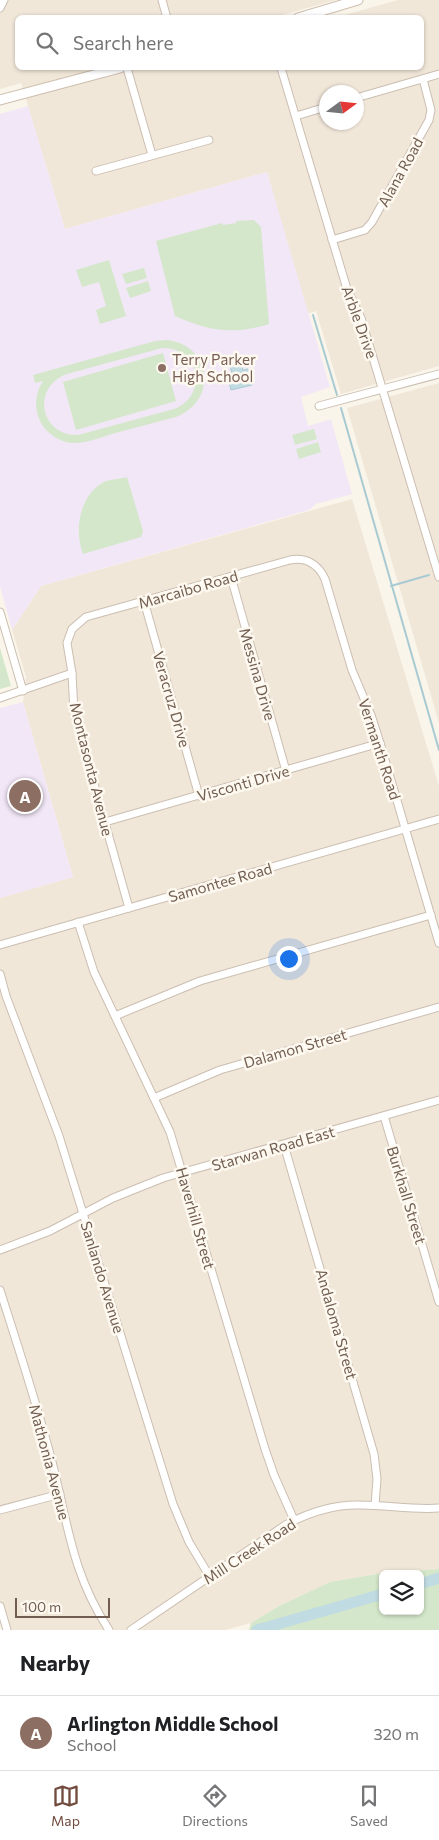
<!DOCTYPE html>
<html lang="en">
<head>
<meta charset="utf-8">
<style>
  :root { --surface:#fff; --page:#f2f2f2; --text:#202124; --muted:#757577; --line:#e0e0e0; --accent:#714b3e }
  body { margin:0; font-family:Commissioner,sans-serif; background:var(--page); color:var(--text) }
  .controls { position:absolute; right:15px; bottom:15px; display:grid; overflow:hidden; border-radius:8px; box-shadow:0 1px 4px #0004 }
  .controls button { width:45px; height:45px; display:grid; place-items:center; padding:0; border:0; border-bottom:1px solid var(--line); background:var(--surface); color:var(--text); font:25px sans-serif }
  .compass { position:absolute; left:319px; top:85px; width:45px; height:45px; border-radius:50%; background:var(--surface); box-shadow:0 1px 4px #0004; rotate:75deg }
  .scale { position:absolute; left:15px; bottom:12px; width:95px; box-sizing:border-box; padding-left:5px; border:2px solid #725e50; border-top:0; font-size:14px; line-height:18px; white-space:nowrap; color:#725e50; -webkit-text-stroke:4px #fdf9f0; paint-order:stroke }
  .you { position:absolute; left:288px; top:958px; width:18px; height:18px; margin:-12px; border:4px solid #fff; border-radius:50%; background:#1a73e8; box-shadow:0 0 0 8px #1a73e833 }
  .badge { display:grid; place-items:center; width:32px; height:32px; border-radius:50%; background:var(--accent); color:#fff; font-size:16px; font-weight:700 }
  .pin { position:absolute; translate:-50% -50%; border:2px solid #fff; box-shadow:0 1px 5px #0006 }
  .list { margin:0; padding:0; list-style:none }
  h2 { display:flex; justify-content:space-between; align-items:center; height:65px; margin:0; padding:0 20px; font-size:21px }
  h2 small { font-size:16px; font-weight:400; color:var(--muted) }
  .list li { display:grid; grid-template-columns:32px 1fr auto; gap:15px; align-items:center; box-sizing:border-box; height:75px; padding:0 20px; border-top:1px solid var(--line) }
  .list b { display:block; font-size:19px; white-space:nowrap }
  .list p { margin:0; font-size:16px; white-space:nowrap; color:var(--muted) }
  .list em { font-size:16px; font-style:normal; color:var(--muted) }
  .icon { flex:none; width:28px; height:28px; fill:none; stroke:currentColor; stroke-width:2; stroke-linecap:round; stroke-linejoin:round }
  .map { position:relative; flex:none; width:439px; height:1630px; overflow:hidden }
  .search { position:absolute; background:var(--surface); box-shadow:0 1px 4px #0004; left:15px; right:15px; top:15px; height:55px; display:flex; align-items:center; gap:12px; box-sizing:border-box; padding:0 18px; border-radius:8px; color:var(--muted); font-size:19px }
  .sheet { height:140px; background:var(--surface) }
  nav { display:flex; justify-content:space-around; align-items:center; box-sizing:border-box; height:70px; border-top:1px solid var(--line); background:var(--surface); font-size:14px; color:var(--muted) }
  nav a { display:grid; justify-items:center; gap:2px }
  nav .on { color:var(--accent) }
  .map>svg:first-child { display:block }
  .residential { fill:#f1e7d9; fill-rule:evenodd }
  .education { fill:#f2e7f7 }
  .green { fill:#d4e7ca; fill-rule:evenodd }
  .water { fill:#c1dbe2; stroke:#a8cad2 }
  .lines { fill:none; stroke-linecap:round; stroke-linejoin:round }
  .stream { stroke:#a8cad2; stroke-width:2 }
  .river { stroke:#c1dbe2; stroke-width:11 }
  .street-casing { stroke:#cbbeb1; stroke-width:9 }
  .secondary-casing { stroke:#cdbeaf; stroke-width:11 }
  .street { stroke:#fff; stroke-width:7 }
  .secondary { stroke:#fff; stroke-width:9 }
  .education-dot { fill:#8d6e63; stroke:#fdf9f0; stroke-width:2 }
  .labels { text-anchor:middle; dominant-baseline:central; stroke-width:5; stroke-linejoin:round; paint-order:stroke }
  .street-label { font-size:15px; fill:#725e50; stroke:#fdf9f0 }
  .education-label { font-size:15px; fill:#785e54; stroke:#fdf9f0; text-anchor:start }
</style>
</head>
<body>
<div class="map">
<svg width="439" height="1630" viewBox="0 0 439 1630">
  <rect width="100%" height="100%" fill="#faf5ea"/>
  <g class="residential">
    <path d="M0 0H336L275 17 18 18V68H422V18L337 17 398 0H439V366L341 394 316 311 307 314 267 172 65 229 21 83 0 89ZM326 92H356V122H326Z"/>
    <polygon points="439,383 439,723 347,408"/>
    <polygon points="352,499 439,786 439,1569 383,1573 330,1582 279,1606 251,1623 226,1630 3,1630 0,1621 0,898 73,877 23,702 26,677 12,630 41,586"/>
  </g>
  <g class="education">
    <polygon points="28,106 65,229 267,172 330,387 301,397 308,426 331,419 352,494 316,504 309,510 41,586 12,630 0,586 0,114"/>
    <polygon points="23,702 73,877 0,898 0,708"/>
  </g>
  <g class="green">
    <path d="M254 220 261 227 269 324C233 335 208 331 175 316L156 241 222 223 223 225 236 223V221Z"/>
    <polygon points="109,260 126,316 100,324 96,310 106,306 99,282 82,287 76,270"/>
    <polygon points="144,268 147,278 126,284 122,274"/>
    <polygon points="148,281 151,291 130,298 126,288"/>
    <path d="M168 340C212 346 218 401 176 417 154 423 133 428 112 434 99 438 84 444 71 443 58 441 46 433 40 421 34 408 35 393 43 381L35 383 33 375 155 341ZM162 348C200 347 209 396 174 409L78 435C40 436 31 387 67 374Z"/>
    <polygon points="163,353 176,401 76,430 63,382"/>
    <polygon points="314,429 317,439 295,445 292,435"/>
    <polygon points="318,442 321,452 299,459 296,449"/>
    <path d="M127 477 143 531 141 537 83 554C74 531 79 495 104 482 110 479 120 479 127 477Z"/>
    <polygon points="0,648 11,686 0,689"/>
    <path d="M439 1569V1630H249L251 1623 279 1606 330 1582 383 1573ZM383 1574H420V1611H383Z"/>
  </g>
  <polygon class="water" points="240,359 243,370 248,369 252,385 231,390 227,374 232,373 229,362"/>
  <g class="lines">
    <g class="stream">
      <polyline points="313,315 337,395"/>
      <polyline points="341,408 439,750"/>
      <polyline points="391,586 429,575"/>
    </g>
    <g class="river">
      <polyline points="420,1584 439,1578"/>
      <polyline points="257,1630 383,1594"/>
    </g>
    <defs>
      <g id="street">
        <polyline points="162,0 167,18"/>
        <polyline points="0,8 4,0"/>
        <polyline points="127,68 152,155"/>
        <polyline points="281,68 347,289 361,318 439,577"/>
        <polyline points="356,98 439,74"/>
        <polyline points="296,116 326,107"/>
        <polyline points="96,171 209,140"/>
        <polyline points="332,240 365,230 372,222 429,120 431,110 423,79"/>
        <polyline points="319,406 439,374"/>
        <polyline points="231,577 286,771"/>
        <polyline points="144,601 199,796"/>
        <polyline points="0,612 23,691"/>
        <polyline points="0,698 72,673"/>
        <polyline points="105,822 380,743"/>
        <path d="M129 908 74 713 72 673 67 643 72 629 86 617 290 560C306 557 318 564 325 579L352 670 371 715 380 743 439 943"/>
        <polyline points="78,922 94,972 170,1132 265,1449 274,1475 294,1520"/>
        <polyline points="0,945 439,819"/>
        <polyline points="0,974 6,996 59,1136 173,1504 189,1542 210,1577"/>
        <polyline points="115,1016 200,981 431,915"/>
        <polyline points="154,1098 220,1070 439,1007"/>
        <polyline points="384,1116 439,1302"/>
        <polyline points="284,1145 374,1454 377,1479 375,1505"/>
        <polyline points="0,1250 50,1231 113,1198 163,1178 439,1100"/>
        <path d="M0 1290C18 1347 37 1404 52 1462 68 1524 72 1574 109 1630"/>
        <polyline points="0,1510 60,1494"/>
        <polyline points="0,1606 7,1630"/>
        <path d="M131 1630 287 1524C310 1512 335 1504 361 1505 387 1505 413 1510 439 1508"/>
      </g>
      <g id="secondary">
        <polyline points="298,18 358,0"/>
        <polyline points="0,100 120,68"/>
      </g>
    </defs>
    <use href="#street" class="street-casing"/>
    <use href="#secondary" class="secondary-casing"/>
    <use href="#street" class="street"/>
    <use href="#secondary" class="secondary"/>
  </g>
  <circle class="education-dot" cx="162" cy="368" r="5"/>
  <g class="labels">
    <g class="street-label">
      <text transform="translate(400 172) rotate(-61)">Alana Road</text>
      <text transform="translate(360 322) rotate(70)">Arble Drive</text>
      <text transform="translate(188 589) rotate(-16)">Marcaibo Road</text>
      <text transform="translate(258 674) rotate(74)">Messina Drive</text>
      <text transform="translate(172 699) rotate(74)">Veracruz Drive</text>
      <text transform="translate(380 749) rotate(72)">Vermanth Road</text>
      <text transform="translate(92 769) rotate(76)">Montasonta Avenue</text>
      <text transform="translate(243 783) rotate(-16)">Visconti Drive</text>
      <text transform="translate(220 882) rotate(-16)">Samontee Road</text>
      <text transform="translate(295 1048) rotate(-16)">Dalamon Street</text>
      <text transform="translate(273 1148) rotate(-16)">Starwan Road East</text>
      <text transform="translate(407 1195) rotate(73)">Burkhall Street</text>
      <text transform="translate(196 1218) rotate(74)">Haverhill Street</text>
      <text transform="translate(103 1277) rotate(73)">Sanlando Avenue</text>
      <text transform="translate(337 1324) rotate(74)">Andaloma Street</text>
      <text transform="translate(50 1462) rotate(75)">Mathonia Avenue</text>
      <text transform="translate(249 1551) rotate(-33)">Mill Creek Road</text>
    </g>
    <g class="education-label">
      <text x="172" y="359">Terry Parker<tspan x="172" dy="17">High School</tspan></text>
    </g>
  </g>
</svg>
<div class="controls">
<button><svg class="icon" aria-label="layers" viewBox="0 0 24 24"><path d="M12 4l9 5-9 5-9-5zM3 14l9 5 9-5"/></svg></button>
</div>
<svg class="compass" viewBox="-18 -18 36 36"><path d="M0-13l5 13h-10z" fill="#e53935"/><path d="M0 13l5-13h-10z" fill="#757577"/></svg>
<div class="scale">100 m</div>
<div class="you"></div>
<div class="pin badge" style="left:25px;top:796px;background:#8d6e63">A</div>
<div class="search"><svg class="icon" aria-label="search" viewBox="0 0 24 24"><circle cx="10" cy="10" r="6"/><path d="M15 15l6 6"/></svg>Search here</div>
</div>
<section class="sheet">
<h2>Nearby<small></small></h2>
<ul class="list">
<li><span class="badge" style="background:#8d6e63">A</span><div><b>Arlington Middle School</b><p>School</p></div><em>320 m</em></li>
</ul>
</section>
<nav>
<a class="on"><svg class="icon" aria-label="map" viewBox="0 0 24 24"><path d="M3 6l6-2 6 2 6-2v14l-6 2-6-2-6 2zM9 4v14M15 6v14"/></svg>Map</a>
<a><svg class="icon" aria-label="directions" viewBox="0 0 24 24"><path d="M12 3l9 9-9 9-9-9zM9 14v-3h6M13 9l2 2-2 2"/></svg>Directions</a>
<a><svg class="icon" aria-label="saved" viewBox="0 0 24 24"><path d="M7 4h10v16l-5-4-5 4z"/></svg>Saved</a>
</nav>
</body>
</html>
